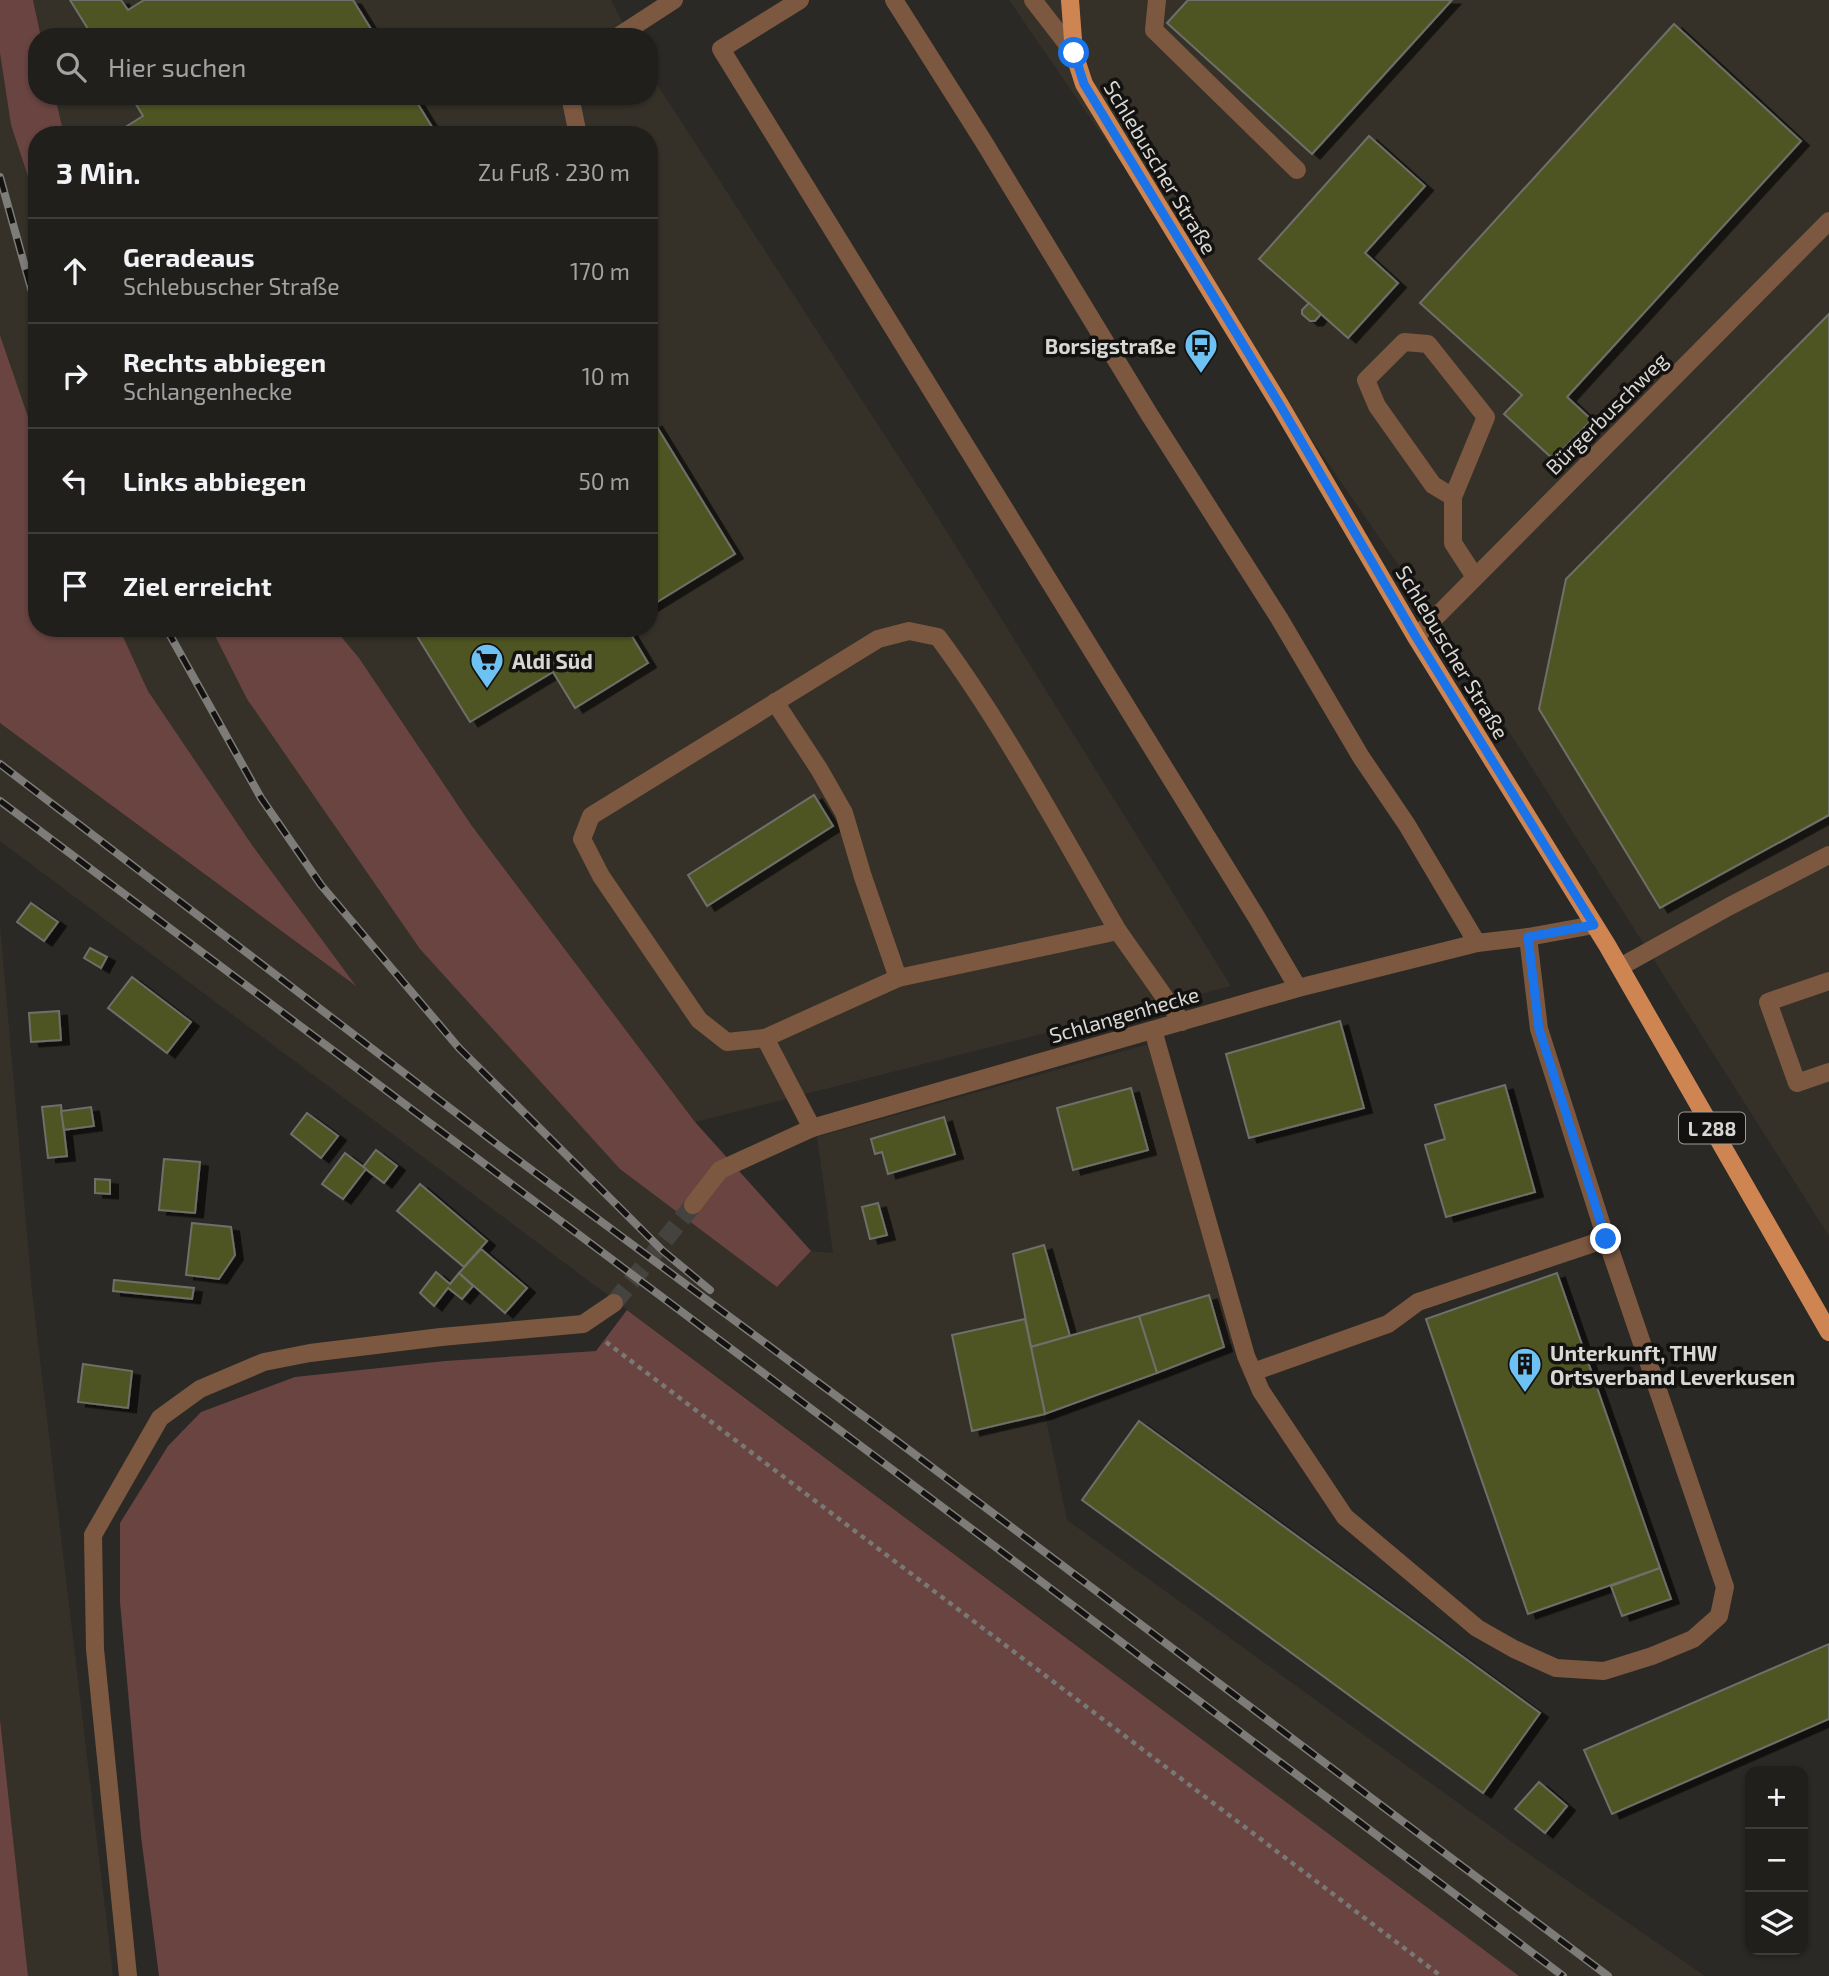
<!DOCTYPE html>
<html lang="de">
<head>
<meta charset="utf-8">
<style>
  :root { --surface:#201f1c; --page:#2d2c29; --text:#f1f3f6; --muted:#a2a2a3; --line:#3d3d3b }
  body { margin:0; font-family:"Exo 2",sans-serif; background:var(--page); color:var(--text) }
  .controls { position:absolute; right:21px; bottom:21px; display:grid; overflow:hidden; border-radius:14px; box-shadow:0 2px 5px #0004 }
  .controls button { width:63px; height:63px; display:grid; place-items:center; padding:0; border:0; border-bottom:2px solid var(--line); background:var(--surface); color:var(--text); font:35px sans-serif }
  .stop { position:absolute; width:21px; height:21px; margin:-16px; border:5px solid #1a73e8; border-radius:50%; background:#fff }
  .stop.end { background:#1a73e8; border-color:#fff; box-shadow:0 2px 7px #0008 }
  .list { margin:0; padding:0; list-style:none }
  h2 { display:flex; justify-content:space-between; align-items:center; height:91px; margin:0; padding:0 28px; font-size:30px }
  h2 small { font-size:23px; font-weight:400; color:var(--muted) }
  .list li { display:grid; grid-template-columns:46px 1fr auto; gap:21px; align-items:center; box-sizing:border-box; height:105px; padding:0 28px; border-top:2px solid var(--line) }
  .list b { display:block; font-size:26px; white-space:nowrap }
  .list p { margin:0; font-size:23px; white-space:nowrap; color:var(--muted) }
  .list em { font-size:23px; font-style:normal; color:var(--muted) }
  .icon { flex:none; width:38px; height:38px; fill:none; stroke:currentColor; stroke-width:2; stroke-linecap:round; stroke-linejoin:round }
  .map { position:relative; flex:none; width:1829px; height:1976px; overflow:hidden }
  .search { position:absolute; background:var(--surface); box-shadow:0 2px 5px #0004; left:28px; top:28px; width:630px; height:77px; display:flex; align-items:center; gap:18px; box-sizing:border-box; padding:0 24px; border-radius:28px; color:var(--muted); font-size:26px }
  .panel { position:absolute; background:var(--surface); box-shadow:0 2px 5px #0004; left:28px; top:126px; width:630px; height:511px; border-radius:28px }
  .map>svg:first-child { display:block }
  .built { fill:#353128 }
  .green { fill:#694441 }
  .building { fill:#505523; stroke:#6e6f6a; stroke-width:2; filter:url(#shadow) }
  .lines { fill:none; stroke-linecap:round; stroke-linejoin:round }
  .minor-tunnel { stroke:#45433f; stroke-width:18; stroke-dasharray:18 9; stroke-linecap:butt }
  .path { stroke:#797874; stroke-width:4.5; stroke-dasharray:5 5; stroke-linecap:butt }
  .minor { stroke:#7c5840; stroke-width:18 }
  .major { stroke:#ce8552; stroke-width:18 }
  .rail-casing { stroke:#7e7c79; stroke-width:8 }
  .rail { stroke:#131210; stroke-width:5; stroke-dasharray:16; stroke-linecap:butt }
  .route { stroke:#1a73e8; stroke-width:9 }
  .labels { text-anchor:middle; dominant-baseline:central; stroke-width:7; stroke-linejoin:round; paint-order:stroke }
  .shield { fill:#131210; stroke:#9d9c99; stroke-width:2 }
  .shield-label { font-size:19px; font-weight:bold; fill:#d8d7d4 }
  .street-label { font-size:21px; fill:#d8d7d4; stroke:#131210 }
  .poi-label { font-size:21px; font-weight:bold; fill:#d8d7d4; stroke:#131210; text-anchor:start }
</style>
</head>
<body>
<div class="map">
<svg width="1829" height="1976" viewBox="0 0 1829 1976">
  <defs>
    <filter id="shadow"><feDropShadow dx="8" dy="4.5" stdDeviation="0" flood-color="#0009"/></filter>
  </defs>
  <rect width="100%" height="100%" fill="#2b2925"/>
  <g class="built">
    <polygon points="33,0 611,0 630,37 41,37"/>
    <polygon points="1009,0 1829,0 1829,1236 1463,659"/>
    <polygon points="0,53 11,125 37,204 37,443 0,334"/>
    <polygon points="649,72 930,505 1231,986 695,1122 472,826 359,658 334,628 649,628 649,135 64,135 55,96 649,96"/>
    <polygon points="119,628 211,628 247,699 777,1287 811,1251 833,1253 817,1137 1156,1042 1241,1340 1045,1414 1067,1520 1530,1855 1705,1976 1519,1976 0,841 0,723 353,984 252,845 148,691"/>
    <polygon points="0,925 32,1292 113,1976 28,1976 0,1719"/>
  </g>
  <g class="green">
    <polygon points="0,0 33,0 41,37 37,37 37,96 55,96 64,135 37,135 37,204 11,125 0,53"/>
    <polygon points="0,335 37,443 37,628 119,628 148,691 252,845 356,986 0,723"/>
    <polygon points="211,628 334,628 359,658 472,826 695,1122 811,1251 777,1287 620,1169 420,949 247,699"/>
    <polygon points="627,1310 1519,1976 159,1976 141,1836 120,1602 120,1523 168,1446 201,1412 295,1377 445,1361 596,1351"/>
    <polygon points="0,1719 28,1976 0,1976"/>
  </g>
  <g class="building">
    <polygon points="70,0 121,0 128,10 144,0 353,0 376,37 93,37"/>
    <polygon points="1188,0 1452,0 1312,154 1167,23"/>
    <polygon points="1674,24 1801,141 1567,397 1592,420 1553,459 1504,414 1522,395 1420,303"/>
    <polygon points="131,96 413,96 437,135 121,135 119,131 143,116"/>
    <polygon points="1369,136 1425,186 1365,253 1398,283 1348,338 1259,259"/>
    <polygon points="1309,303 1321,314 1315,321 1310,321 1302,314 1302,310"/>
    <polygon points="1829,314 1829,815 1660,908 1539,709 1566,579"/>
    <polygon points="654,422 735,554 649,607 649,425"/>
    <polygon points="412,628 627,628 648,663 575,708 553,672 470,722"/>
    <polygon points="814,795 833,826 707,906 688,875"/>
    <polygon points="31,903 58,922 44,941 17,922"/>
    <polygon points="90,948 107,957 101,968 84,958"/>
    <polygon points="132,977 191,1022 167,1053 108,1008"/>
    <polygon points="59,1011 61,1040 31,1042 29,1013"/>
    <polygon points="1340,1021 1364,1108 1249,1138 1226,1054"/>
    <polygon points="1505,1085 1535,1192 1446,1217 1425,1145 1445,1139 1435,1105"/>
    <polygon points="1131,1088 1148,1150 1073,1170 1057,1108"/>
    <polygon points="61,1105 67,1156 48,1158 42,1107"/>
    <polygon points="91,1107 94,1126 64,1130 61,1111"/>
    <polygon points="307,1113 338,1136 321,1158 291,1134"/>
    <polygon points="944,1117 955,1154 888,1174 882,1152 875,1154 871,1139"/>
    <polygon points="376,1150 397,1166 384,1183 363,1167"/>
    <polygon points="345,1153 366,1169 343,1199 322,1184"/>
    <polygon points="164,1159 200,1162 195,1213 159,1210"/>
    <polygon points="95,1179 110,1180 110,1194 95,1193"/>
    <polygon points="420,1184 487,1241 464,1267 397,1211"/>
    <polygon points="878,1203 887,1235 870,1239 862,1207"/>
    <polygon points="192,1223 231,1227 235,1255 219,1279 186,1275"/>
    <polygon points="1044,1245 1070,1336 1031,1347 1013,1254"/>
    <polygon points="481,1249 527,1288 505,1313 459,1273"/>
    <polygon points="436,1272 450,1284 459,1273 473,1286 462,1299 448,1288 434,1306 420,1293"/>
    <polygon points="1557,1273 1660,1568 1528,1614 1426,1319"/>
    <polygon points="114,1280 194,1288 192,1299 113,1291"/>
    <polygon points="1209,1295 1224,1347 1157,1373 1139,1316"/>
    <polygon points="1139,1316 1157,1373 1045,1414 1031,1347"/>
    <polygon points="1025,1319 1045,1414 972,1431 952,1335"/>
    <polygon points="83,1364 132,1371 128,1408 78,1402"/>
    <polygon points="1139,1421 1540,1713 1483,1793 1082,1500"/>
    <polygon points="1660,1568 1671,1599 1622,1616 1611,1586"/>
    <polygon points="1829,1644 1829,1719 1612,1814 1584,1750"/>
    <polygon points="1539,1782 1567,1806 1545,1833 1515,1809"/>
  </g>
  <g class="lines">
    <polyline class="minor-tunnel" points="614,1303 693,1205"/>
    <polyline class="path" points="606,1342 1441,1976"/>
    <g class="minor">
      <polyline points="800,0 721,49 1257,918 1298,988"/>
      <polyline points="894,0 982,139 1149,414 1279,618 1361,757 1407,825 1477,943"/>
      <polyline points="1033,0 1074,53"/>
      <polyline points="1157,0 1154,30 1297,170"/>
      <polyline points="617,37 674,0"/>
      <polyline points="570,96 578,135"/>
      <polyline points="1453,497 1433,485 1377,406 1366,380 1404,342 1428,344 1486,417 1453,497 1453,543 1475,577"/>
      <polyline points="1416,637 1829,221"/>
      <polyline points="775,702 819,769 844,813 863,877 898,978"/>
      <polyline points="1620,967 1730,906 1829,855"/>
      <polyline points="1829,981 1768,1002 1797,1083 1829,1072"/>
      <polyline points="1153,1030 1246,1356 1261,1391 1345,1517 1477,1628 1514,1649 1556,1668 1604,1671 1652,1656 1693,1639 1719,1616 1725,1587 1602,1226 1539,1029 1528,937"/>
      <path d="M765 1038 727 1042 699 1020 601 876 582 839 591 816 878 639 909 631 938 637C1006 729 1060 832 1118 931"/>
      <polyline points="812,1128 765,1038 898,978 1118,931 1182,1022"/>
      <polyline points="693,1205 720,1170 812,1128 1298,988 1477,943 1528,937 1594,925"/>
      <polyline points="1253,1372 1388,1324 1418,1302 1606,1239"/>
      <polyline points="128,1976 95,1649 93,1535 160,1418 200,1389 264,1362 310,1353 441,1337 583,1324 614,1303"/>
    </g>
    <polyline class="major" points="1070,0 1074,53 1084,84 1280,405 1416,637 1607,945 1829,1332"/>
    <defs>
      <g id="rail">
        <polyline points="0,177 37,310"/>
        <polyline points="166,628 261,798 321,885 459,1048 663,1251 710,1290"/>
        <polyline points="0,764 502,1148 893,1438 1608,1976"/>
        <polyline points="0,801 985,1539 1563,1976"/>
      </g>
    </defs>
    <use href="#rail" class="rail-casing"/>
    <use href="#rail" class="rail"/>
  </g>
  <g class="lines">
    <polyline class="route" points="1074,53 1084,84 1280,405 1416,637 1594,925 1528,937 1539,1029 1606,1239"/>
  </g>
  <defs>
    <symbol id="bus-pin" viewBox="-11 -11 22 30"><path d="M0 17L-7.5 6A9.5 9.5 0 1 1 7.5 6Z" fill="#6dc2f3" stroke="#131210"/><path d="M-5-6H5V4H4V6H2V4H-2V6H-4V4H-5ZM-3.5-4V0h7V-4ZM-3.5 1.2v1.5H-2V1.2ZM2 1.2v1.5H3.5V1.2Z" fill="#111"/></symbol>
    <symbol id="supermarket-pin" viewBox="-11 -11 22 30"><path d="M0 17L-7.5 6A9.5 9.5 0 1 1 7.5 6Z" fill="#6dc2f3" stroke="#131210"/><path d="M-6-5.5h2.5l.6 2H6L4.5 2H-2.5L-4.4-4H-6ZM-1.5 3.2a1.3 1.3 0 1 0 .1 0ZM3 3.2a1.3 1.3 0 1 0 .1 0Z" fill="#111"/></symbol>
    <symbol id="building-pin" viewBox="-11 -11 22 30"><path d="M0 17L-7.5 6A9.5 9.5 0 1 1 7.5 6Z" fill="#6dc2f3" stroke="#131210"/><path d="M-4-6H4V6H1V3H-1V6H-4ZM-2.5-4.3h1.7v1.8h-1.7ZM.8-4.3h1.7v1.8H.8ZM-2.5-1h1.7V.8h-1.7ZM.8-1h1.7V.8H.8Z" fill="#111"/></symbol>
  </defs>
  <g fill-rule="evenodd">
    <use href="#bus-pin" x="1182" y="326" width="38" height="52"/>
    <use href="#supermarket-pin" x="468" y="641" width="38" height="52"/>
    <use href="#building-pin" x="1506" y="1345" width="38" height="52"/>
  </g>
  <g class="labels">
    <rect class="shield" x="1679" y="1112.5" width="66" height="31" rx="5"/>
    <g class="shield-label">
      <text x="1712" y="1128">L 288</text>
    </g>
    <g class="street-label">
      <text transform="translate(1161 167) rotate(59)">Schlebuscher Straße</text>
      <text transform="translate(1606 413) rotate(-45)">Bürgerbuschweg</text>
      <text transform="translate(1453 652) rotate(59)">Schlebuscher Straße</text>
      <text transform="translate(1124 1014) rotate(-16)">Schlangenhecke</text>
    </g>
    <g class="poi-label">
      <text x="1176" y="345" text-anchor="end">Borsigstraße</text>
      <text x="512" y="660">Aldi Süd</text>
      <text x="1550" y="1352">Unterkunft, THW<tspan x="1550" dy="24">Ortsverband Leverkusen</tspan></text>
    </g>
  </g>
</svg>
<div class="controls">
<button>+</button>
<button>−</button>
<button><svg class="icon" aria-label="layers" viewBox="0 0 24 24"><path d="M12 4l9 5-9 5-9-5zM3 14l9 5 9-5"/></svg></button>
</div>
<div class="stop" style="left:1074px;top:53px"></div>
<div class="stop end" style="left:1606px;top:1239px"></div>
<div class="search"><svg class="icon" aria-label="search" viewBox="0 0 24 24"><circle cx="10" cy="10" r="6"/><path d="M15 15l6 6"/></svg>Hier suchen</div>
<section class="panel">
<h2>3 Min.<small>Zu Fuß · 230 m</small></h2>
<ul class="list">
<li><svg class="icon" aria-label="ahead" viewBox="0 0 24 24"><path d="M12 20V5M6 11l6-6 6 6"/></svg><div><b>Geradeaus</b><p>Schlebuscher Straße</p></div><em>170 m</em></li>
<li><svg class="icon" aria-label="right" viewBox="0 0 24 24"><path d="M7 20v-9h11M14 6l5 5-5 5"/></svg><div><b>Rechts abbiegen</b><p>Schlangenhecke</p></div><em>10 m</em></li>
<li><svg class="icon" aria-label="left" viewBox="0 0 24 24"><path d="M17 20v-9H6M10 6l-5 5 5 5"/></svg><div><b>Links abbiegen</b></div><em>50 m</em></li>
<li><svg class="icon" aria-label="arrive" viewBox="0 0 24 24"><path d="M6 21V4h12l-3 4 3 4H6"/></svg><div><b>Ziel erreicht</b></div></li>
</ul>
</section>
</div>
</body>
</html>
